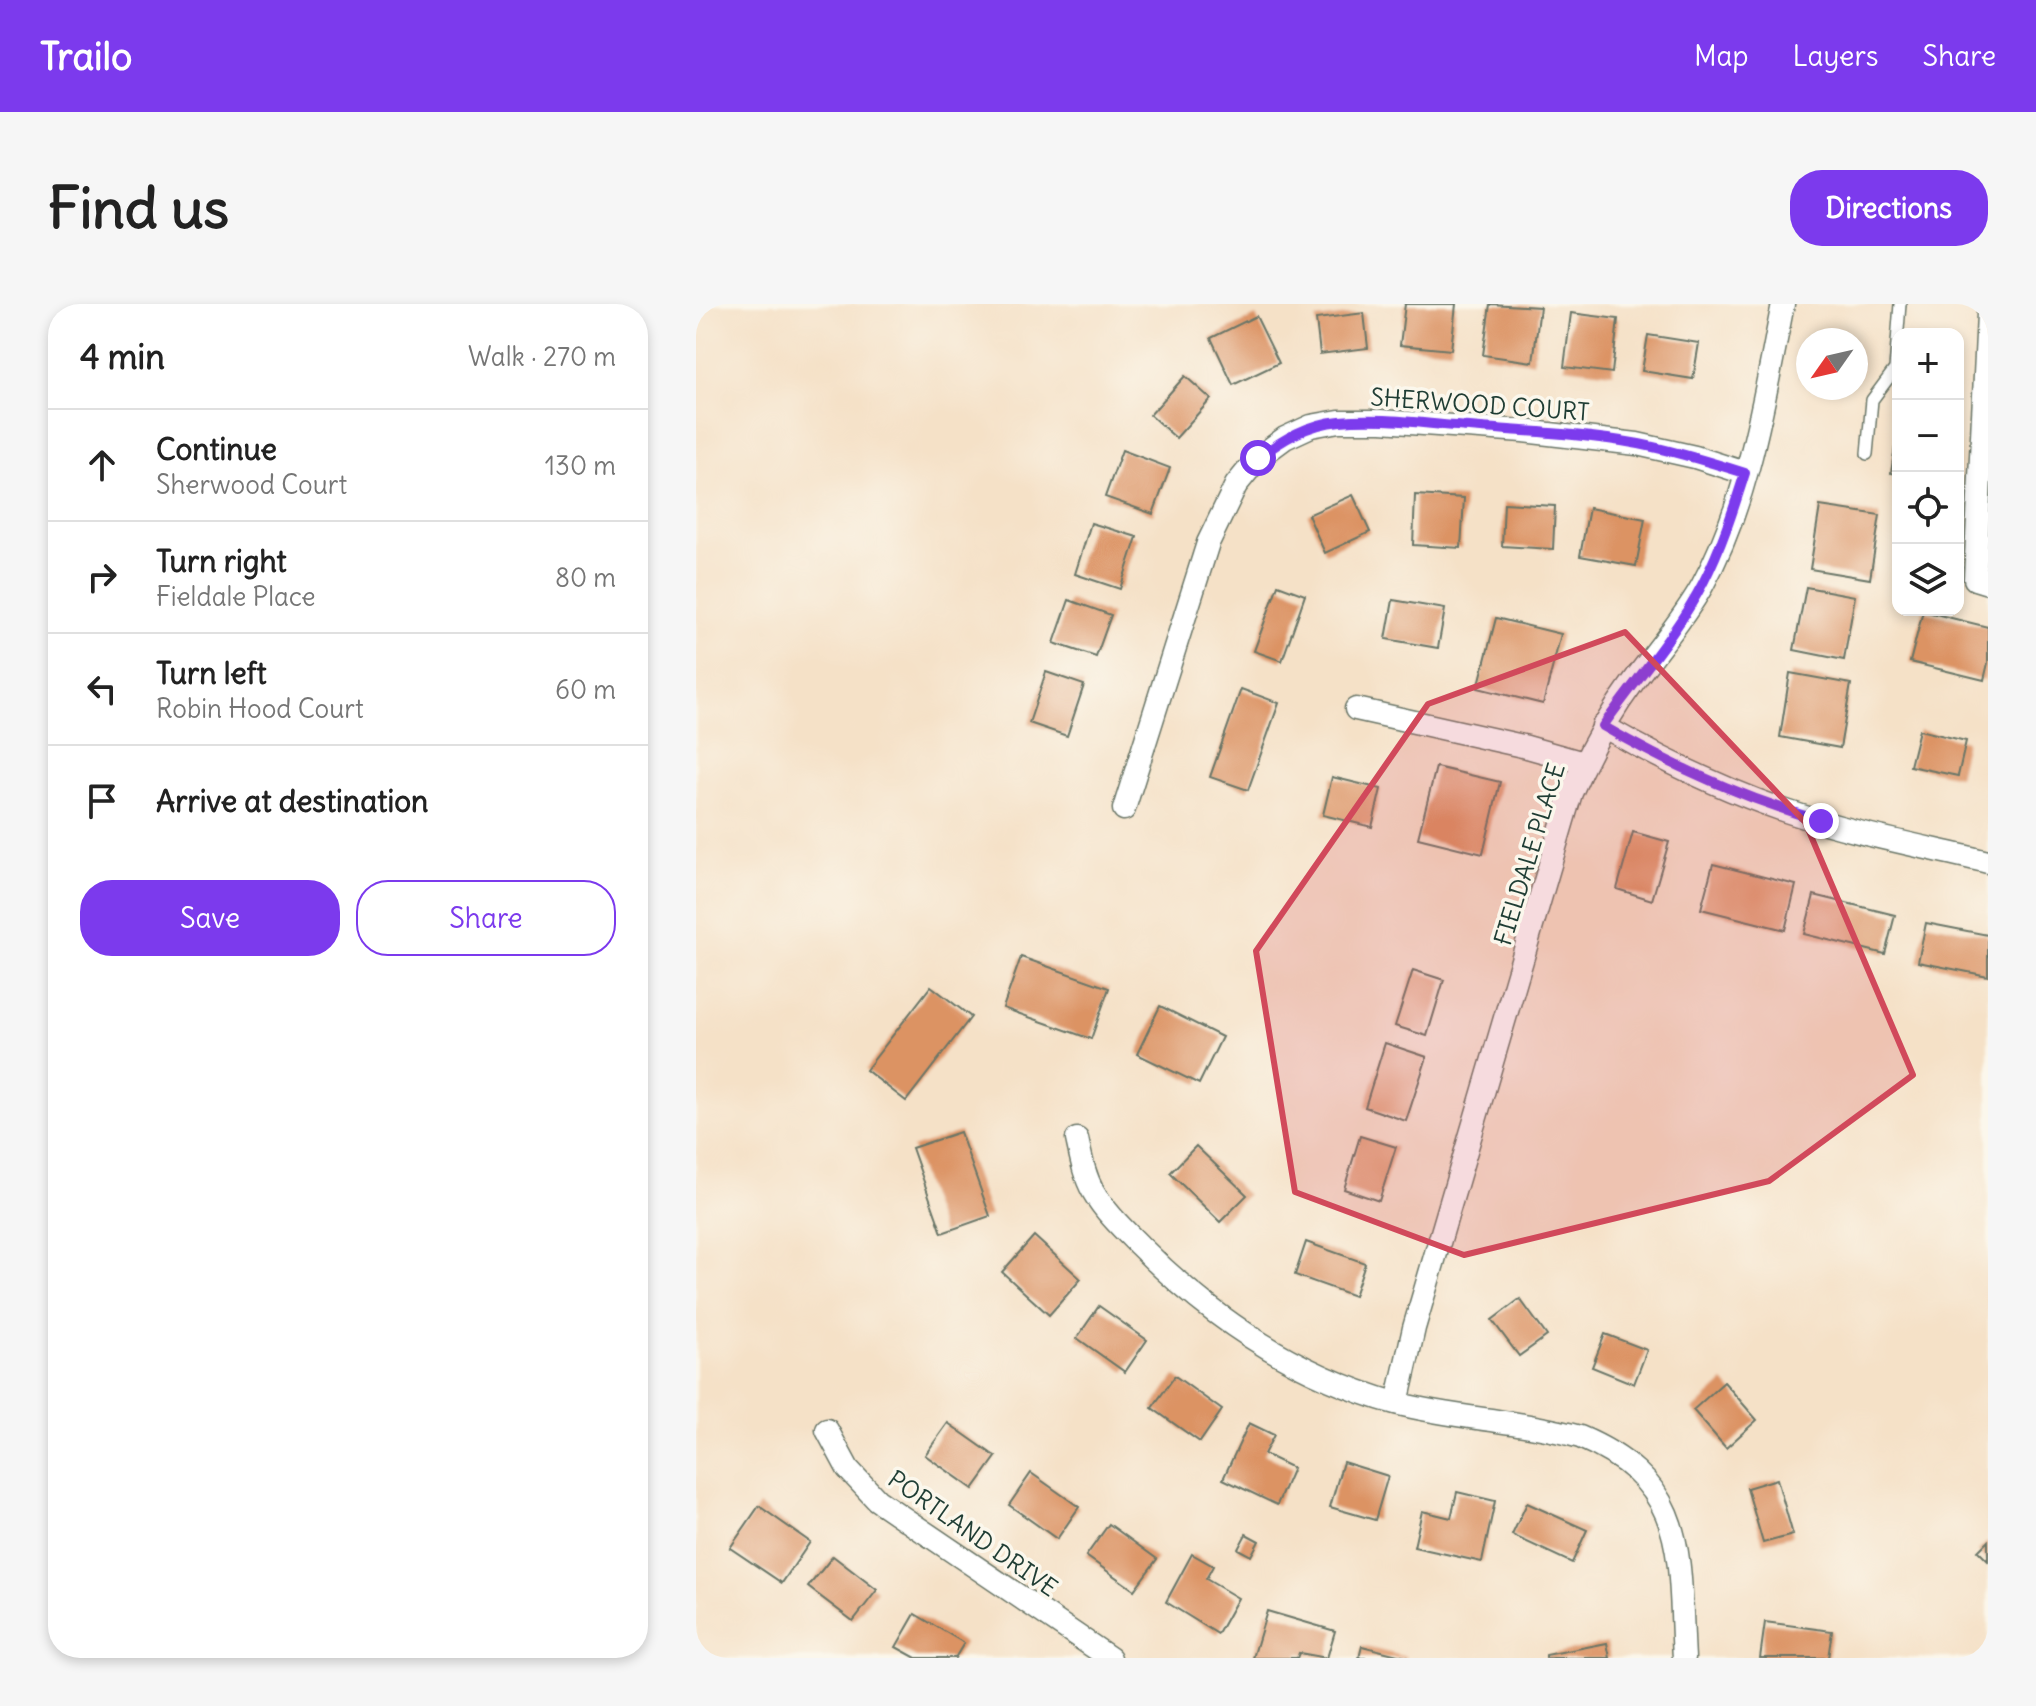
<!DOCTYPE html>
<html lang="en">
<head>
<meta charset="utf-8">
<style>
  :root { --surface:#fff; --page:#f6f6f6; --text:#222; --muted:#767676; --line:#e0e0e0; --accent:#7c3aed }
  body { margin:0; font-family:Delius,sans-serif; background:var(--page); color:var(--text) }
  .controls { position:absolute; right:24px; top:24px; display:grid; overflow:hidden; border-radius:16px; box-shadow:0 4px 12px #0003 }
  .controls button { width:72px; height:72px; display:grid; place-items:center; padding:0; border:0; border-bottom:2px solid var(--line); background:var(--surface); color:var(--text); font:40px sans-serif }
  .compass { position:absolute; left:1100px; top:24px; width:72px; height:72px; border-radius:50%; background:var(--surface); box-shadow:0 4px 12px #0003; rotate:236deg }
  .stop { position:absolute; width:24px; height:24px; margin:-18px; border:6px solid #7c3aed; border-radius:50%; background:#fff }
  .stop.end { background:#7c3aed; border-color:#fff; box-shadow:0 2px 8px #0008 }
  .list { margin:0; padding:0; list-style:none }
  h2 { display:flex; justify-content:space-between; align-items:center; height:104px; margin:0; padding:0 32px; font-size:34px }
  h2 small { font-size:26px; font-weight:400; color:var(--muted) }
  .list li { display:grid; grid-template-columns:52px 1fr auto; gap:24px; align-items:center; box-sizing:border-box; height:112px; padding:0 32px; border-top:2px solid var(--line) }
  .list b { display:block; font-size:30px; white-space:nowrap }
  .list p { margin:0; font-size:26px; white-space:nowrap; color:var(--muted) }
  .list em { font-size:26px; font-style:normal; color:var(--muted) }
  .actions { display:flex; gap:16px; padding:24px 32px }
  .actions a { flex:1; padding:18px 0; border:2px solid var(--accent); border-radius:32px; text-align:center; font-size:28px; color:var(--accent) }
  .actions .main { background:var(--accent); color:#fff }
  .icon { flex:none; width:44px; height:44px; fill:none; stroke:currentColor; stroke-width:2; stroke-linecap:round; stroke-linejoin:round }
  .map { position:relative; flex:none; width:1292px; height:1354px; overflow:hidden; border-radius:32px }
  header { display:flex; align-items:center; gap:48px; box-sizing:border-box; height:112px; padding:0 40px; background:var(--accent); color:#fff }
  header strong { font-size:38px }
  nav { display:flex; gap:44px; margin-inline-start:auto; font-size:28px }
  .intro { display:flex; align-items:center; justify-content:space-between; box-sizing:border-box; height:192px; padding:0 48px }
  h1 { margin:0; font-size:56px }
  .button { padding:20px 36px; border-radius:32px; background:var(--accent); color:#fff; font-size:28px; font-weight:700 }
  main { display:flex; gap:48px; padding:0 48px }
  aside { flex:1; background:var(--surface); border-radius:32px; box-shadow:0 4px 12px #0003 }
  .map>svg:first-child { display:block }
  .building { fill:#dc9363 }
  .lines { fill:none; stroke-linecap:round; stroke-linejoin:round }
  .lane-casing { stroke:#6a7667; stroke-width:14 }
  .street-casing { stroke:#6a7667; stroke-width:25 }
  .lane { stroke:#fff; stroke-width:11 }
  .street { stroke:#fff; stroke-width:22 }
  .route { stroke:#7c3aed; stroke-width:10 }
  .marked { fill:#d1495b; fill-opacity:0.2; stroke:#d1495b; stroke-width:6; stroke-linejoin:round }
  .labels { text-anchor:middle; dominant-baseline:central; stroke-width:7; stroke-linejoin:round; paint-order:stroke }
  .street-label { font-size:24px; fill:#1f3d34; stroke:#fbf7ec }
</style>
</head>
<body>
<header>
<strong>Trailo</strong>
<nav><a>Map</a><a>Layers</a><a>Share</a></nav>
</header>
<div class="intro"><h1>Find us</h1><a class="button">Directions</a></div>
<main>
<aside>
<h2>4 min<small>Walk · 270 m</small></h2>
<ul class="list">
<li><svg class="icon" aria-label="ahead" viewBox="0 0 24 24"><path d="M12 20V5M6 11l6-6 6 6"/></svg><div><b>Continue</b><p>Sherwood Court</p></div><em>130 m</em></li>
<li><svg class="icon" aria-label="right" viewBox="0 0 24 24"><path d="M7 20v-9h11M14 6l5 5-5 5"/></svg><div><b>Turn right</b><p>Fieldale Place</p></div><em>80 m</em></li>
<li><svg class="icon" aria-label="left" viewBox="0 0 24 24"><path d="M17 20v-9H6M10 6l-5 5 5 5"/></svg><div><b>Turn left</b><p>Robin Hood Court</p></div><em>60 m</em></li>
<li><svg class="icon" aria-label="arrive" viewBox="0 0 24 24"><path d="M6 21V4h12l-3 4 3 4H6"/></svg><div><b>Arrive at destination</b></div></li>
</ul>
<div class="actions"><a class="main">Save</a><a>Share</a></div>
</aside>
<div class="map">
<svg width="1292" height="1354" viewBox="0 0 1292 1354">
  <rect width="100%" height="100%" fill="#fbf7ec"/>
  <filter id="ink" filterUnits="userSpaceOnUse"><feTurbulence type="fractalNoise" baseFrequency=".0125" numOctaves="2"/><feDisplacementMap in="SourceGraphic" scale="16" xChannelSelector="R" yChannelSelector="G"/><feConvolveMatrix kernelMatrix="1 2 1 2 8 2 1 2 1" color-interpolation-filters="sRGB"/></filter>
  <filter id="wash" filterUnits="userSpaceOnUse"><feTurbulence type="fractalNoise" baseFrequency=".006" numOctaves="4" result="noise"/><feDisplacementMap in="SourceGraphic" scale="32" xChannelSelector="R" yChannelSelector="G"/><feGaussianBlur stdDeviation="1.8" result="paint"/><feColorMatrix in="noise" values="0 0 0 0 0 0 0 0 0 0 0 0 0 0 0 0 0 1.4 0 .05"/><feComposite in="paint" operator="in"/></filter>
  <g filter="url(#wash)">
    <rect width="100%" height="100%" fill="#f5e1c7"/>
    <g id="blocks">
      <g class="building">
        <polygon points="709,0 760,0 755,46 704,41"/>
        <polygon points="794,0 844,3 837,58 787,51"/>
        <polygon points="668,9 672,44 624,50 620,15"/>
        <polygon points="875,9 922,15 916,69 868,63"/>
        <polygon points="560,12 583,59 537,81 515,34"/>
        <polygon points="952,31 1003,39 997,75 946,67"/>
        <polygon points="489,72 515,95 480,134 454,111"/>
        <polygon points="1200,136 1202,136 1202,170 1195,169"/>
        <polygon points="426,146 474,164 457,210 409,193"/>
        <polygon points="657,191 674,228 629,249 612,211"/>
        <polygon points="719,191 768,194 765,244 717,241"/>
        <polygon points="808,199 859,202 857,245 806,242"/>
        <polygon points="1124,202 1184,211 1174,275 1114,265"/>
        <polygon points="893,204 949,215 940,262 884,252"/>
        <polygon points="395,219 441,233 424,285 379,270"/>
        <polygon points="582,281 609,291 586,357 558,347"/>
        <polygon points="1110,283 1159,292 1148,356 1098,346"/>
        <polygon points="373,296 415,311 400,353 358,339"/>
        <polygon points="697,296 749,305 742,344 690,335"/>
        <polygon points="1227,307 1292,323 1292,359 1288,376 1214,358"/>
        <polygon points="800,314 865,330 847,400 782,384"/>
        <polygon points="350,368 388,381 371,432 333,419"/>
        <polygon points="1094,369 1155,380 1144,444 1084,433"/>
        <polygon points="545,385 583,399 552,486 514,473"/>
        <polygon points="1223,426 1270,437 1262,472 1214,462"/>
        <polygon points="740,463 804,478 787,550 722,534"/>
        <polygon points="636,473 685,485 676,523 627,511"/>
        <polygon points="937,528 973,538 956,596 921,585"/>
        <polygon points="1017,560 1100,581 1089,626 1005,605"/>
        <polygon points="1118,591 1199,611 1189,650 1108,630"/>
        <polygon points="1230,619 1292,631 1292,672 1222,658"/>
        <polygon points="325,653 413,684 395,735 307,704"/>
        <polygon points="717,666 748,676 731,732 699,722"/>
        <polygon points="235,682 275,713 210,797 170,766"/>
        <polygon points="464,702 526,733 503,780 441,750"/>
        <polygon points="689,739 731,753 710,817 669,803"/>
        <polygon points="264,828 294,912 246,929 216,844"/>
        <polygon points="664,832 700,843 683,897 648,885"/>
        <polygon points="500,842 551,891 524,918 474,869"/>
        <polygon points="338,932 385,975 353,1011 306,968"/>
        <polygon points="610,938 669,959 658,992 599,971"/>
        <polygon points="824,995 851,1032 823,1052 796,1016"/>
        <polygon points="403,1002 451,1036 429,1068 381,1034"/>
        <polygon points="909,1030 951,1046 938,1080 896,1063"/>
        <polygon points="479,1072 526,1106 504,1138 456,1104"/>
        <polygon points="1028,1078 1061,1116 1030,1144 997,1106"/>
        <polygon points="252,1119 300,1153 277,1185 229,1151"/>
        <polygon points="553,1119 578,1131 568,1150 597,1164 581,1201 527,1175"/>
        <polygon points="647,1158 692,1172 679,1216 634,1203"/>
        <polygon points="335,1169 383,1203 361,1235 313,1201"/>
        <polygon points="1081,1175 1097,1231 1067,1239 1051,1184"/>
        <polygon points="761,1188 799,1197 786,1258 718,1243 726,1207 755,1214"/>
        <polygon points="831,1199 891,1226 876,1259 816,1231"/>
        <polygon points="63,1202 114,1238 86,1279 34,1244"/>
        <polygon points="413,1220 461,1255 438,1286 390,1252"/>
        <polygon points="550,1230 563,1237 555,1252 542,1245"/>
        <polygon points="1292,1237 1292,1257 1282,1247"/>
        <polygon points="496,1250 517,1262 510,1275 542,1294 522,1330 470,1298"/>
        <polygon points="137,1252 181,1286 157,1317 112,1283"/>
        <polygon points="571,1307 639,1327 631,1354 603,1349 601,1354 557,1354"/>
        <polygon points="219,1310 268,1339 259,1354 220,1354 200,1343"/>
        <polygon points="1069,1318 1136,1327 1132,1354 1064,1354"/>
        <polygon points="911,1339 914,1354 850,1354 850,1351"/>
        <polygon points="666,1342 710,1353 710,1354 663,1354"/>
      </g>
    </g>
  </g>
  <g filter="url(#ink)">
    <use href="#blocks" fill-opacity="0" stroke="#6a7667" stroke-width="2"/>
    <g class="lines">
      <defs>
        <polyline id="lane" points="1171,150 1176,96 1199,65 1204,0"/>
        <g id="street">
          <polyline points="1292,10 1279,275 1292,279"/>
          <polyline points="660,405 831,443 888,459"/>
          <path d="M907 422C966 456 1026 485 1090 507 1156 529 1225 542 1292 558"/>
          <polyline points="428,505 512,239 540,181 562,154 589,134 615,122 643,117 685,117 827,127 941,140 999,153 1049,169"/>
          <path d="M381 835C385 853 388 871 397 887 409 908 427 925 444 942 516 1015 601 1071 699 1099 760 1115 824 1116 884 1133 994 1180 982 1252 988 1354"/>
          <path d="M701 1099 718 1024 875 489C892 449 912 412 938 377 961 345 987 316 1006 282 1053 196 1068 95 1087 0"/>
          <polyline points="131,1126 152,1165 181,1196 414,1354"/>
        </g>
      </defs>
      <use href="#lane" class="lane-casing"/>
      <use href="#street" class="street-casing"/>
      <use href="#lane" class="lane"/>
      <use href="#street" class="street"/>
    </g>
  </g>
  <g class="lines" filter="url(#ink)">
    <path class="route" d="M562 154C587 135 612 120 644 117 682 113 722 119 760 122 821 127 883 129 943 140 979 147 1014 158 1049 169 1037 207 1025 244 1007 279 980 331 940 375 907 422 977 463 1048 494 1125 517"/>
  </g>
  <path class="marked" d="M929 328 1109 518 1217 771 1073 877 768 951 599 888 560 647 732 400Z"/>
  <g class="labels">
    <g class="street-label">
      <text transform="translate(784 100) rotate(4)">SHERWOOD COURT</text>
      <text transform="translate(833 550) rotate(-73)">FIELDALE PLACE</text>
      <text transform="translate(277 1229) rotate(35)">PORTLAND DRIVE</text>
    </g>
  </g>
</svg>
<div class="controls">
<button>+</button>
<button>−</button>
<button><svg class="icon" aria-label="locate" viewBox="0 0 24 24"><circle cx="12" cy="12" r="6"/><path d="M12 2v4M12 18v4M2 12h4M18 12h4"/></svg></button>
<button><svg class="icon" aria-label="layers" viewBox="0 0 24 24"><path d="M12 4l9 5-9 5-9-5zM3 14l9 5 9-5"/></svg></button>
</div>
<svg class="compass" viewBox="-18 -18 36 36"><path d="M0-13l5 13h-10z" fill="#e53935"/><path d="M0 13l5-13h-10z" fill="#767676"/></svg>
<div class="stop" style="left:562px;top:154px"></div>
<div class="stop end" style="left:1125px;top:517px"></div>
</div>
</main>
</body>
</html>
